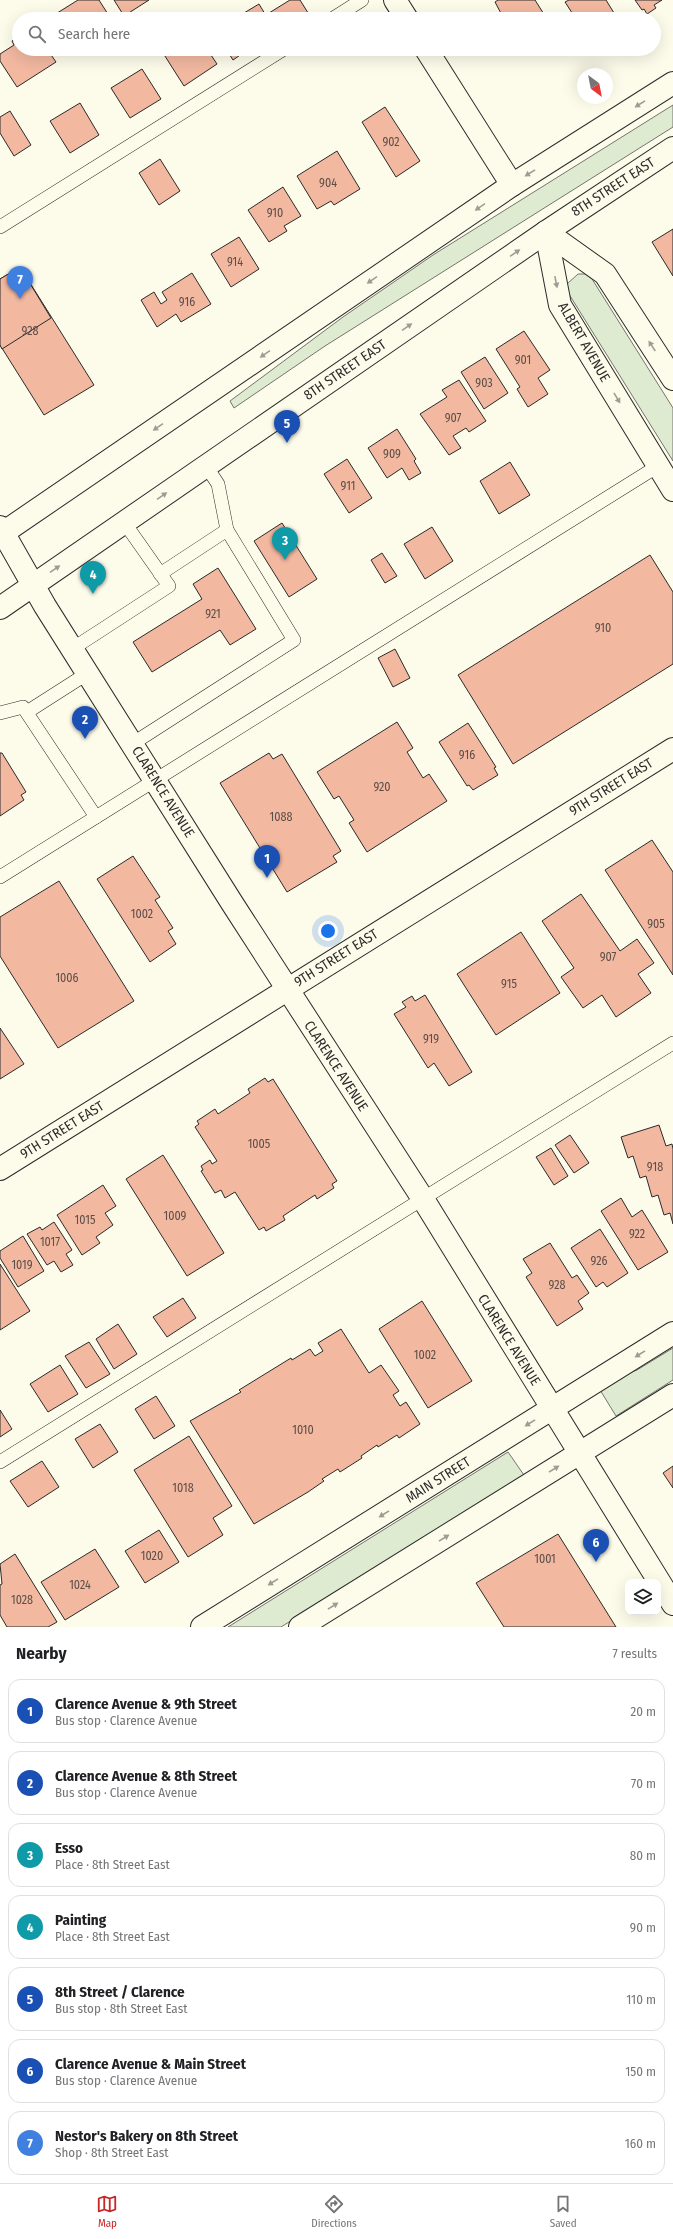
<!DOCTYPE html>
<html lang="en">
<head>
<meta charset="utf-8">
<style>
  :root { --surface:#fff; --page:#f2f2f2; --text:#202124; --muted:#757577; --line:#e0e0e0; --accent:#c62828 }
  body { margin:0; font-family:"Fira Sans Condensed",sans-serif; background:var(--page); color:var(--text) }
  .controls { position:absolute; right:12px; bottom:12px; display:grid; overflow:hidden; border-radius:8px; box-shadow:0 4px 16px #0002 }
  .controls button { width:36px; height:36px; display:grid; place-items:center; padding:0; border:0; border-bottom:1px solid var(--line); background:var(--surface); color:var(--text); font:20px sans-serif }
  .compass { position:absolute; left:577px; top:68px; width:36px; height:36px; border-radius:50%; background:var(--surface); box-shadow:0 4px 16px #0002; rotate:148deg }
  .you { position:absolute; left:328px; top:931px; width:14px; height:14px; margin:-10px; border:3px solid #fff; border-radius:50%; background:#1a73e8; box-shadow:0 0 0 6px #1a73e833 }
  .badge { display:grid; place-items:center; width:26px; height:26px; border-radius:50%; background:var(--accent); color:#fff; font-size:13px; font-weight:700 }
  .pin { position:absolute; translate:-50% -33px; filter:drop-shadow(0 1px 2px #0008) }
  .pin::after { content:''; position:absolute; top:21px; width:14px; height:12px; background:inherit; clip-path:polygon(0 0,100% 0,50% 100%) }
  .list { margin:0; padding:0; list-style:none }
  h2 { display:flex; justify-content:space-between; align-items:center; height:52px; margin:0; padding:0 16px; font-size:17px }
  h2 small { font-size:13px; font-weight:400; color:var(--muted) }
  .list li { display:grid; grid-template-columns:26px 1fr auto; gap:12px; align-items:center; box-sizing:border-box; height:64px; margin:0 8px 8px; padding:0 8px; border:1px solid var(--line); border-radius:12px }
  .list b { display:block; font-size:15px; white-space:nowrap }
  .list p { margin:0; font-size:13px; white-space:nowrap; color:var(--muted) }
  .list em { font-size:13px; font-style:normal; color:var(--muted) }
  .icon { flex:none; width:22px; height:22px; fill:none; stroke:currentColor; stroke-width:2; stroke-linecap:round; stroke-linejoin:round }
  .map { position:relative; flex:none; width:673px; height:1627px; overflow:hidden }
  .search { position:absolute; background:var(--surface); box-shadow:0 4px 16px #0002; left:12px; right:12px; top:12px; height:44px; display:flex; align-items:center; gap:10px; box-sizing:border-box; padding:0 14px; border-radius:22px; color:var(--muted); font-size:15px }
  .sheet { height:556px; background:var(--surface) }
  nav { display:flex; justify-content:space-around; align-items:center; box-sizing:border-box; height:56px; border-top:1px solid var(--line); background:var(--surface); font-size:11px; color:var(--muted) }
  nav a { display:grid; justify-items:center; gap:2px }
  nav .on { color:var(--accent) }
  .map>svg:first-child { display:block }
  .green { fill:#deebd1; stroke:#74746e }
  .building { fill:#f2b8a0; stroke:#2b2b2b }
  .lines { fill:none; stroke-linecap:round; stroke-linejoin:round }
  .lane-casing { stroke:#2b2b2b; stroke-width:14 }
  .street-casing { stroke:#2b2b2b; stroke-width:24 }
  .secondary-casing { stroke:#2b2b2b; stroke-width:24 }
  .lane { stroke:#fdfbea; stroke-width:13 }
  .street { stroke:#fdfbea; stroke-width:22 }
  .secondary { stroke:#fdfbea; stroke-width:22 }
  .oneway { fill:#9e9d94 }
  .labels { text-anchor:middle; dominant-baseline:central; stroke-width:3; stroke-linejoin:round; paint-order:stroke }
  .number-label { font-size:12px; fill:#5d4e48 }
  .street-label { font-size:14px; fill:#2b2b2b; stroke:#fdfbea }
</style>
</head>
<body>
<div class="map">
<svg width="673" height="1627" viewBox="0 0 673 1627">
  <rect width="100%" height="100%" fill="#fdfbea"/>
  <g class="green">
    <polygon points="673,105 673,127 325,346 234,408 230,401 343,317 433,255"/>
    <polygon points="578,274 585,274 592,279 673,408 673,461 567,291 567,284"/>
    <polygon points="673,1348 673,1380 616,1416 597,1385 637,1370"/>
    <polygon points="508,1452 526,1478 504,1488 281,1627 228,1627"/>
  </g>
  <g class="building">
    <polygon points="78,0 99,0 111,19 57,19 54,15"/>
    <polygon points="114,0 149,0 124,16"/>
    <polygon points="290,0 300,0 310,16 304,19 273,19 269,13"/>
    <polygon points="498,0 535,0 547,19 504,19 495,2"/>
    <polygon points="569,0 606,0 614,13 612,15 614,18 576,19 565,2"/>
    <polygon points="635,0 662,0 654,5 656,8 647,14 644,9 642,10"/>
    <polygon points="259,4 268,19 234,19"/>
    <polygon points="19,37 19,49 47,49 56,62 17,87 0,61 0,54 14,45 12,41"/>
    <polygon points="169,49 207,49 217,64 184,86 163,53"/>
    <polygon points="226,49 245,49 246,51 233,60"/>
    <polygon points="142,69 161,99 130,118 111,88"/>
    <polygon points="80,103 99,135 70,153 50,121"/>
    <polygon points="385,107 420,161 396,177 362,122"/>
    <polygon points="10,111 31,145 14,156 0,133 0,117"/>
    <polygon points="337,151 360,189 334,205 331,201 317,209 297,176"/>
    <polygon points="160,159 180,191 159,205 139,173"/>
    <polygon points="283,187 301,216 284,226 287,231 269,242 248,210"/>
    <polygon points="673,229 673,276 652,242"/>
    <polygon points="239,237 259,269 231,287 211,254"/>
    <polygon points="20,267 94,385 44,415 0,345 0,279"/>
    <polygon points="20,267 51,318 2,349 0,345 0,279"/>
    <polygon points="192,273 211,304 181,322 176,314 157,327 141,300 154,292 161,304 167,300 162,292"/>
    <polygon points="524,331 550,370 538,378 548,394 528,407 517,389 520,387 496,349"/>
    <polygon points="485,357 508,393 484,409 461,372"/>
    <polygon points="459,380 486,421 469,432 466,428 453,436 461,448 449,455 420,414 447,397 442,390"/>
    <polygon points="397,429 416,459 414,461 421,473 409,480 402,468 387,478 368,448"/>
    <polygon points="347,459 372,498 349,513 324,474"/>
    <polygon points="510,462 530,495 499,514 480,481"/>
    <polygon points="282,523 317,579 289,597 254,541"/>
    <polygon points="432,527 453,561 425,579 404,544"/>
    <polygon points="382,553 397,576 385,583 371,560"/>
    <polygon points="650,555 673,592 673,664 513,764 458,675"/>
    <polygon points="218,568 256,629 230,645 220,630 152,672 133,642 202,599 193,584"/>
    <polygon points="395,649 410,678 393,687 378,658"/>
    <polygon points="397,722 413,748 407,752 423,778 429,774 447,801 367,852 349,823 354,820 339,796 334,799 317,772"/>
    <polygon points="468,723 496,767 494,768 498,775 473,790 469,785 467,786 439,742"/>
    <polygon points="0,753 2,753 26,792 21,795 24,800 0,816"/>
    <polygon points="269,753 273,759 282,754 341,851 333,856 337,862 287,892 220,783"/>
    <polygon points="652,840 673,872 673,975 605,870"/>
    <polygon points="133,856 160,897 155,900 173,928 168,931 176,944 150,962 97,879"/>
    <polygon points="59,881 134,1001 58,1048 0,956 0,917"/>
    <polygon points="581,894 620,951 637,939 654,963 638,974 651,993 616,1017 602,995 583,1008 561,977 574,968 542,921"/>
    <polygon points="521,932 560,993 496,1035 457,974"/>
    <polygon points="425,995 472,1072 449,1086 434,1063 428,1068 394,1014 406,1007 402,1002 412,996 415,1001"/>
    <polygon points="0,1028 24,1064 0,1079"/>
    <polygon points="265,1078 268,1082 273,1079 337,1181 332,1184 334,1188 317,1199 315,1195 283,1216 285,1220 266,1231 264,1227 259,1230 235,1192 225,1198 221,1190 215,1193 201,1171 203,1170 201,1166 210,1160 212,1164 217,1161 195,1127 199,1124 197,1121 215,1109 218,1114 250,1093 248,1089"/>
    <polygon points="659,1125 666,1146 672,1144 673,1149 673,1224 670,1213 664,1215 658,1195 652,1197 646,1176 640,1178 633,1156 628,1158 621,1137"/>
    <polygon points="570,1135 589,1163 574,1173 555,1145"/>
    <polygon points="551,1148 568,1176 554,1185 536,1157"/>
    <polygon points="163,1155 224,1253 187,1276 126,1179"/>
    <polygon points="103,1185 116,1206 105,1213 113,1225 96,1237 100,1243 82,1255 57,1215"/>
    <polygon points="621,1198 632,1217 642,1210 668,1252 638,1270 601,1211"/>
    <polygon points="54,1222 72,1250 66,1254 73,1265 61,1272 54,1261 47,1265 27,1234 40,1227 42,1230"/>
    <polygon points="600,1229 628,1273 607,1287 603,1282 596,1287 571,1248"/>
    <polygon points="23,1236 44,1271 18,1287 0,1258 0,1251"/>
    <polygon points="550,1243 572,1278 577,1275 589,1293 578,1301 583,1309 557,1326 526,1277 532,1273 523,1259"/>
    <polygon points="0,1264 30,1311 0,1330"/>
    <polygon points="183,1298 196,1318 167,1337 153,1317"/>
    <polygon points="422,1301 472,1381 428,1408 379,1329"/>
    <polygon points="118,1324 137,1354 114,1369 96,1339"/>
    <polygon points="341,1329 369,1373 381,1365 399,1391 393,1395 400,1406 406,1402 420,1424 399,1438 397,1435 378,1447 377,1445 361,1456 362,1458 340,1472 338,1469 322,1479 324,1481 308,1492 254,1524 190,1421 241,1392 239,1390 291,1358 292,1360 310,1349 315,1356 323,1351 318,1343"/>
    <polygon points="89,1342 110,1374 86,1388 65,1356"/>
    <polygon points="60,1365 78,1394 48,1412 30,1384"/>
    <polygon points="156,1396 175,1426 154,1439 135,1409"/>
    <polygon points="0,1410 12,1429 0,1437"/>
    <polygon points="100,1424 118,1452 93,1468 75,1439"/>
    <polygon points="189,1436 232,1506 213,1518 223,1535 188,1557 134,1470"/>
    <polygon points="42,1461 59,1487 28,1507 10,1481"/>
    <polygon points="673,1466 673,1488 663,1473"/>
    <polygon points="159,1530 179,1562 145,1583 125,1551"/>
    <polygon points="558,1534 616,1627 504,1627 476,1583"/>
    <polygon points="95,1549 119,1587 65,1620 41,1582"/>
    <polygon points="15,1554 57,1622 48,1627 7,1627 0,1615 0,1585 2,1584 0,1564"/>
  </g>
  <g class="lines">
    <defs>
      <g id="lane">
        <polyline points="332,19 362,0"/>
        <polyline points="0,227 284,49"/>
        <polyline points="160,574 227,530"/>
        <polyline points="72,649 169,586 124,522"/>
        <polyline points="27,712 88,673"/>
        <polyline points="0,713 23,707 96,817"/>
        <polyline points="132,744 294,640 227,530 218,484 206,466"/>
        <polyline points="0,877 658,466"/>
        <polyline points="0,1462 673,1043"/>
      </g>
      <g id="street">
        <polyline points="395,0 407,19"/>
        <polyline points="426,49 512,185"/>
        <polyline points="546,232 560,305 673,490"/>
        <polyline points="546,232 605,274 673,379"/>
        <polyline points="0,1169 673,749"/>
        <polyline points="202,1627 673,1333"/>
        <polyline points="300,1627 673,1395"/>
      </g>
      <g id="secondary">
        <polyline points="0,527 45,606 232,903 423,1199 673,1604"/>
        <polyline points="0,535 512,185 673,83"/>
        <polyline points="0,608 546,232 673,148"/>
      </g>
    </defs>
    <use href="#lane" class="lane-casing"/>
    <use href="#street" class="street-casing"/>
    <use href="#secondary" class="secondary-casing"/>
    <use href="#lane" class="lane"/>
    <use href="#street" class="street"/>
    <use href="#secondary" class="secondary"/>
  </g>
  <defs><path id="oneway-solid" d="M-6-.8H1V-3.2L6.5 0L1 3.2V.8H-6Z"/></defs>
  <g class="oneway">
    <use href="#oneway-solid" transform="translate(640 104) rotate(148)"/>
    <use href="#oneway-solid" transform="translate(530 173) rotate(148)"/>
    <use href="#oneway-solid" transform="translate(480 207) rotate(146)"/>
    <use href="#oneway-solid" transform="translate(515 253) rotate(-34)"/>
    <use href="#oneway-solid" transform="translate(372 280) rotate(146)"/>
    <use href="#oneway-solid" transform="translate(556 282) rotate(79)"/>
    <use href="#oneway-solid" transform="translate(407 327) rotate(-34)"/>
    <use href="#oneway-solid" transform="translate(652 346) rotate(-123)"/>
    <use href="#oneway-solid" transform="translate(265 354) rotate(146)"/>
    <use href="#oneway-solid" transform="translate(617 398) rotate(59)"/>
    <use href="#oneway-solid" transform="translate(158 427) rotate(146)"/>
    <use href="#oneway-solid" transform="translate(162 496) rotate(-34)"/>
    <use href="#oneway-solid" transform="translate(55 569) rotate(-34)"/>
    <use href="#oneway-solid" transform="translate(640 1354) rotate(148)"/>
    <use href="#oneway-solid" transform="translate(530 1423) rotate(148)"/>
    <use href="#oneway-solid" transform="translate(554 1469) rotate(-32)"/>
    <use href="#oneway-solid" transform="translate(384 1514) rotate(148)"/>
    <use href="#oneway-solid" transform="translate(444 1538) rotate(-32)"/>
    <use href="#oneway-solid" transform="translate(273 1582) rotate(148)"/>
    <use href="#oneway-solid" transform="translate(333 1606) rotate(-32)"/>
  </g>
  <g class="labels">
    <g class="number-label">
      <text x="391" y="142">902</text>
      <text x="328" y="183">904</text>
      <text x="275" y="213">910</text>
      <text x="235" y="262">914</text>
      <text x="187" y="302">916</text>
      <text x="30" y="331">928</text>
      <text x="523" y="360">901</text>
      <text x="484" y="383">903</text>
      <text x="453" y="418">907</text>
      <text x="392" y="454">909</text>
      <text x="348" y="486">911</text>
      <text x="213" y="614">921</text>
      <text x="603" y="628">910</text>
      <text x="467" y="755">916</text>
      <text x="382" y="787">920</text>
      <text x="281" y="817">1088</text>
      <text x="142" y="914">1002</text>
      <text x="656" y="924">905</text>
      <text x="608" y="957">907</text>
      <text x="67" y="978">1006</text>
      <text x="509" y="984">915</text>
      <text x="431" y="1039">919</text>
      <text x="259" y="1144">1005</text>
      <text x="655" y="1167">918</text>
      <text x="175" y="1216">1009</text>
      <text x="85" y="1220">1015</text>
      <text x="637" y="1234">922</text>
      <text x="50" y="1242">1017</text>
      <text x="599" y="1261">926</text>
      <text x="22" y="1265">1019</text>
      <text x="557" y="1285">928</text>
      <text x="425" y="1355">1002</text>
      <text x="303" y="1430">1010</text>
      <text x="183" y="1488">1018</text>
      <text x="152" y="1556">1020</text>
      <text x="545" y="1559">1001</text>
      <text x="80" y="1585">1024</text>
      <text x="22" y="1600">1028</text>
    </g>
    <g class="street-label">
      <text transform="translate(613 187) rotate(-33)">8TH STREET EAST</text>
      <text transform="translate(584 342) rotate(60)">ALBERT AVENUE</text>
      <text transform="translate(345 370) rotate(-34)">8TH STREET EAST</text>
      <text transform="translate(611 787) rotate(-32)">9TH STREET EAST</text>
      <text transform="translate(163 792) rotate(58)">CLARENCE AVENUE</text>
      <text transform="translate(336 958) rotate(-32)">9TH STREET EAST</text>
      <text transform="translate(336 1066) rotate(57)">CLARENCE AVENUE</text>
      <text transform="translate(62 1130) rotate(-32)">9TH STREET EAST</text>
      <text transform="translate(509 1340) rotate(58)">CLARENCE AVENUE</text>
      <text transform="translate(438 1480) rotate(-32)">MAIN STREET</text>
    </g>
  </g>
</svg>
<div class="controls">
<button><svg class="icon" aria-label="layers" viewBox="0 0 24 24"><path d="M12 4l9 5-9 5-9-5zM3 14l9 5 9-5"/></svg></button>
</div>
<svg class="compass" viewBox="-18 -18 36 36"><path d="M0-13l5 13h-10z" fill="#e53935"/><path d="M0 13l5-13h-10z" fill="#757577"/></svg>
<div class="you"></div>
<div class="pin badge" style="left:267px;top:878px;background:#1a4fb4">1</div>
<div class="pin badge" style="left:85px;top:739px;background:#1a4fb4">2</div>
<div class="pin badge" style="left:285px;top:560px;background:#0f9aa8">3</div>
<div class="pin badge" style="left:93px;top:594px;background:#0f9aa8">4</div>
<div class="pin badge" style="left:287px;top:443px;background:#1a4fb4">5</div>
<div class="pin badge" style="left:596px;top:1562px;background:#1a4fb4">6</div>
<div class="pin badge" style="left:20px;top:299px;background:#3f7fe0">7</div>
<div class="search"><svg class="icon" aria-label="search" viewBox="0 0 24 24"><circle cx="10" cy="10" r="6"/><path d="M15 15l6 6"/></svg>Search here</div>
</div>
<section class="sheet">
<h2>Nearby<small>7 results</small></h2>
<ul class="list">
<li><span class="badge" style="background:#1a4fb4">1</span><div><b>Clarence Avenue &amp; 9th Street</b><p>Bus stop · Clarence Avenue</p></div><em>20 m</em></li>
<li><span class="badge" style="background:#1a4fb4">2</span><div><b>Clarence Avenue &amp; 8th Street</b><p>Bus stop · Clarence Avenue</p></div><em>70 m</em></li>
<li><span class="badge" style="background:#0f9aa8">3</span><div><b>Esso</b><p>Place · 8th Street East</p></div><em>80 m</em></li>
<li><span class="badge" style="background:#0f9aa8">4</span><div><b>Painting</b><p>Place · 8th Street East</p></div><em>90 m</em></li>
<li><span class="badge" style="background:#1a4fb4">5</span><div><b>8th Street / Clarence</b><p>Bus stop · 8th Street East</p></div><em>110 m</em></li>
<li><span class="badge" style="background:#1a4fb4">6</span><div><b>Clarence Avenue &amp; Main Street</b><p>Bus stop · Clarence Avenue</p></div><em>150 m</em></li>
<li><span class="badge" style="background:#3f7fe0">7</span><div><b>Nestor's Bakery on 8th Street</b><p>Shop · 8th Street East</p></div><em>160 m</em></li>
</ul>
</section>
<nav>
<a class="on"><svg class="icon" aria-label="map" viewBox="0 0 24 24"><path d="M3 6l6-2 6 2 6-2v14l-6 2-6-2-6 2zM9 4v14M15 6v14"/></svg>Map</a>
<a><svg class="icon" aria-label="directions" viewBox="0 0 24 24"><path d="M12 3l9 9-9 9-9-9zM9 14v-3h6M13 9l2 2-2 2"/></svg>Directions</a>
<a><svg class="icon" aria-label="saved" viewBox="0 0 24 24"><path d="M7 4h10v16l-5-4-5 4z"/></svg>Saved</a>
</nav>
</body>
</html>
